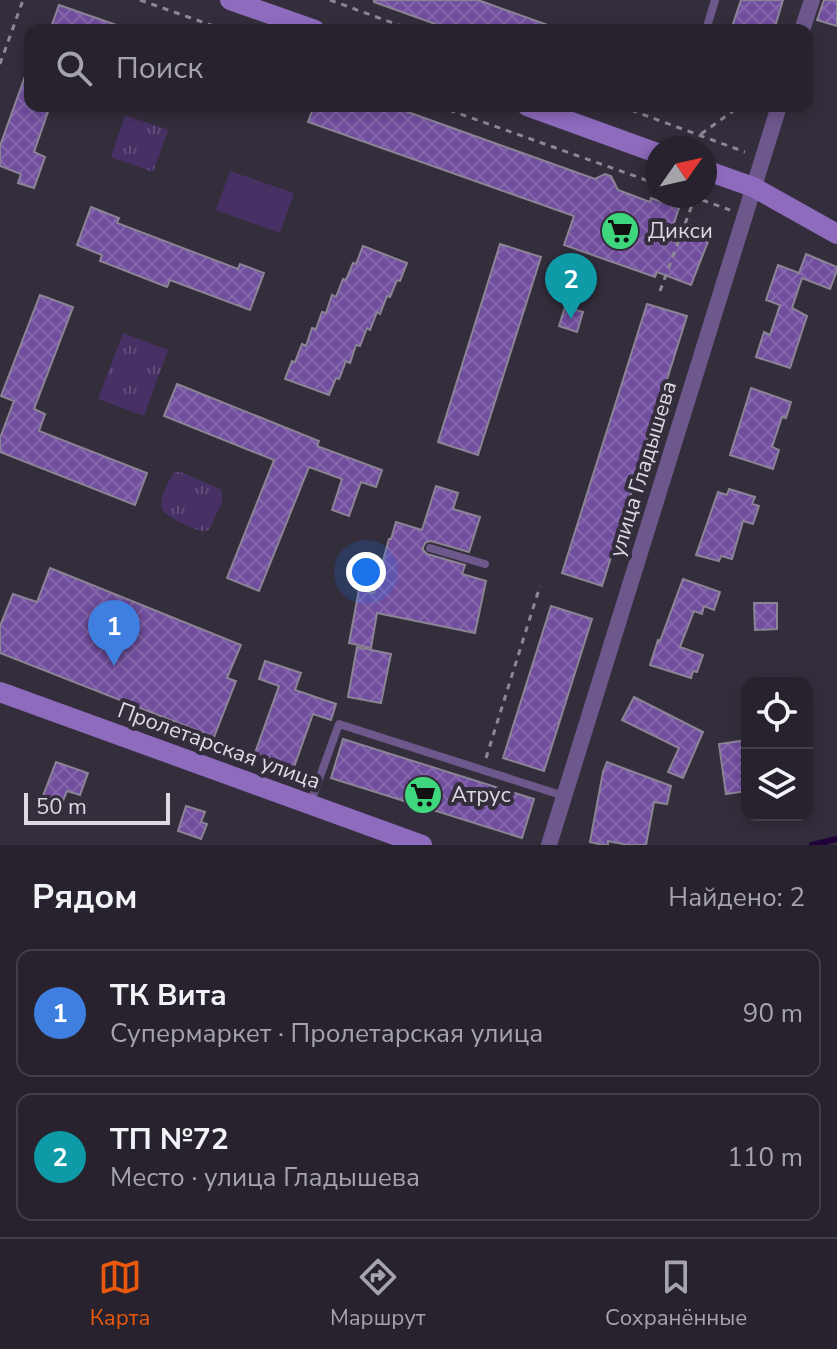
<!DOCTYPE html>
<html lang="ru">
<head>
<meta charset="utf-8">
<style>
  :root { --surface:#27222d; --page:#332f39; --text:#f1f3f6; --muted:#a4a4aa; --line:#433f49; --accent:#ea580c }
  body { margin:0; font-family:"Nunito Sans",sans-serif; background:var(--page); color:var(--text) }
  .controls { position:absolute; right:24px; bottom:24px; display:grid; overflow:hidden; border-radius:16px; box-shadow:0 4px 12px #0003 }
  .controls button { width:72px; height:72px; display:grid; place-items:center; padding:0; border:0; border-bottom:2px solid var(--line); background:var(--surface); color:var(--text); font:40px sans-serif }
  .compass { position:absolute; left:645px; top:136px; width:72px; height:72px; border-radius:50%; background:var(--surface); box-shadow:0 4px 12px #0003; rotate:56deg }
  .scale { position:absolute; left:24px; bottom:20px; width:146px; box-sizing:border-box; padding-left:8px; border:4px solid #dcd9e2; border-top:0; font-size:22px; line-height:28px; white-space:nowrap; color:#dcd9e2; -webkit-text-stroke:6px #342e3c; paint-order:stroke }
  .you { position:absolute; left:366px; top:572px; width:28px; height:28px; margin:-20px; border:6px solid #fff; border-radius:50%; background:#1a73e8; box-shadow:0 0 0 12px #1a73e833 }
  .badge { display:grid; place-items:center; width:52px; height:52px; border-radius:50%; background:var(--accent); color:#fff; font-size:26px; font-weight:700 }
  .pin { position:absolute; translate:-50% -66px; filter:drop-shadow(0 2px 4px #0008) }
  .pin::after { content:''; position:absolute; top:42px; width:28px; height:24px; background:inherit; clip-path:polygon(0 0,100% 0,50% 100%) }
  .list { margin:0; padding:0; list-style:none }
  h2 { display:flex; justify-content:space-between; align-items:center; height:104px; margin:0; padding:0 32px; font-size:34px }
  h2 small { font-size:26px; font-weight:400; color:var(--muted) }
  .list li { display:grid; grid-template-columns:52px 1fr auto; gap:24px; align-items:center; box-sizing:border-box; height:128px; margin:0 16px 16px; padding:0 16px; border:2px solid var(--line); border-radius:16px }
  .list b { display:block; font-size:30px; white-space:nowrap }
  .list p { margin:0; font-size:26px; white-space:nowrap; color:var(--muted) }
  .list em { font-size:26px; font-style:normal; color:var(--muted) }
  .icon { flex:none; width:44px; height:44px; fill:none; stroke:currentColor; stroke-width:2; stroke-linecap:round; stroke-linejoin:round }
  .map { position:relative; flex:none; width:837px; height:845px; overflow:hidden }
  .search { position:absolute; background:var(--surface); box-shadow:0 4px 12px #0003; left:24px; right:24px; top:24px; height:88px; display:flex; align-items:center; gap:20px; box-sizing:border-box; padding:0 28px; border-radius:16px; color:var(--muted); font-size:30px }
  .sheet { height:392px; background:var(--surface) }
  nav { display:flex; justify-content:space-around; align-items:center; box-sizing:border-box; height:112px; border-top:2px solid var(--line); background:var(--surface); font-size:22px; color:var(--muted) }
  nav a { display:grid; justify-items:center; gap:4px }
  nav .on { color:var(--accent) }
  .map>svg:first-child { display:block }
  .grass { fill:url(#grass-tufts) }
  .garden { fill:#473164 }
  .lines { fill:none; stroke-linecap:round; stroke-linejoin:round }
  .stream { stroke:#20013b; stroke-width:6 }
  .building { fill:url(#building-cross-hatch); stroke:#8b8495; stroke-width:2 }
  .path { stroke:#8c8893; stroke-width:3; stroke-dasharray:6 6; stroke-linecap:butt }
  .lane { stroke:#6d588c; stroke-width:8 }
  .street { stroke:#6d588c; stroke-width:16 }
  .secondary { stroke:#8f6bbe; stroke-width:20 }
  .labels { text-anchor:middle; dominant-baseline:central; stroke-width:8; stroke-linejoin:round; paint-order:stroke }
  .poi-label { font-size:22px; fill:#dcd9e2; stroke:#342e3c; text-anchor:start }
  .street-label { font-size:22px; fill:#dcd9e2; stroke:#342e3c }
</style>
</head>
<body>
<div class="map">
<svg width="837" height="845" viewBox="0 0 837 845">
  <defs>
    <pattern id="grass-tufts" width="24" height="20" patternUnits="userSpaceOnUse" patternTransform="scale(2)"><rect width="24" height="20" fill="#473164"/><path d="M3 7l-1-3M5 7V3M7 7l1-3M15 17l-1-3M17 17v-4M19 17l1-3" fill="none" stroke="#614e7a"/></pattern>
    <pattern id="building-cross-hatch" width="8" height="8" patternUnits="userSpaceOnUse" patternTransform="scale(2)"><rect width="8" height="8" fill="#724e9f"/><path d="M0 0l8 8M0 8l8-8" fill="none" stroke="#8667ac"/></pattern>
  </defs>
  <rect width="100%" height="100%" fill="#342e3c"/>
  <g class="grass">
    <polygon points="125,115 168,130 153,172 111,157"/>
    <polygon points="123,333 168,350 144,416 98,399"/>
    <path d="M175 472H181L222 490V502L209 530C207 530 205 531 203 531 195 531 165 516 162 509 158 499 169 479 175 472Z"/>
  </g>
  <polygon class="garden" points="230,171 294,193 280,233 216,210"/>
  <g class="lines">
    <polyline class="stream" points="812,845 837,839"/>
  </g>
  <g class="building">
    <polygon points="374,0 478,0 556,28 556,30 452,30 374,2"/>
    <polygon points="741,0 783,0 774,30 731,30"/>
    <polygon points="824,0 837,0 837,26 817,20"/>
    <polygon points="59,5 125,28 125,30 50,30"/>
    <polygon points="28,68 30,68 30,106 50,106 34,152 45,157 34,188 18,183 21,174 0,166 0,146"/>
    <polygon points="314,106 391,106 595,179 605,174 611,176 618,190 650,202 651,198 679,208 673,226 709,239 691,285 657,272 655,277 564,245 574,216 308,122"/>
    <polygon points="91,207 119,218 117,223 238,269 240,264 264,273 250,310 170,280 167,287 100,261 102,255 77,245"/>
    <polygon points="500,244 541,257 478,455 438,442"/>
    <polygon points="363,246 407,263 400,281 397,280 390,297 387,296 380,314 377,312 370,330 367,328 360,346 356,345 350,363 346,361 339,379 336,378 329,395 285,379 292,361 295,362 302,344 306,346 312,328 316,329 322,312 326,313 332,295 336,297 343,279 346,280 353,263 356,264"/>
    <polygon points="806,254 837,267 837,270 830,289 802,278 792,308 807,316 790,368 756,357 764,332 770,335 780,305 766,300 778,265 799,273"/>
    <polygon points="40,295 73,307 34,409 45,414 39,431 147,473 135,505 0,452 0,438 14,401 1,396"/>
    <polygon points="647,304 687,316 602,586 562,573"/>
    <polygon points="565,307 583,312 577,332 559,326"/>
    <polygon points="177,384 319,441 317,446 382,470 376,487 361,482 349,516 332,510 342,479 309,467 259,591 227,578 274,460 164,416"/>
    <polygon points="751,388 791,402 786,418 782,417 772,447 779,450 773,469 730,455"/>
    <polygon points="436,486 458,493 453,509 480,517 469,552 431,541 426,542 423,547 423,550 427,554 465,565 462,574 486,581 475,633 377,613 371,648 349,643 359,590 374,593 389,539 391,539 396,522 422,530"/>
    <polygon points="729,489 755,497 752,504 759,506 753,524 743,521 732,559 721,556 719,561 696,555 718,492 727,495"/>
    <polygon points="50,568 241,645 227,678 236,681 214,737 0,653 0,626 13,594 37,602"/>
    <polygon points="683,579 720,592 714,610 704,606 702,614 694,611 680,647 703,655 697,672 693,671 691,678 650,665 658,640 660,641"/>
    <polygon points="754,603 777,603 777,629 755,630"/>
    <polygon points="551,606 592,619 544,771 503,758"/>
    <polygon points="357,647 391,654 381,703 348,697"/>
    <polygon points="265,661 301,673 295,690 336,704 331,720 313,714 294,767 255,753 279,686 259,679"/>
    <polygon points="634,697 703,732 683,778 668,772 679,748 622,720"/>
    <polygon points="343,739 534,799 522,838 331,778"/>
    <polygon points="747,740 747,791 726,794 719,744"/>
    <polygon points="56,762 88,773 80,795 67,791 62,803 43,796"/>
    <polygon points="607,762 671,786 667,804 654,802 646,845 628,845 608,841 608,845 603,845 590,842 603,772"/>
    <polygon points="186,806 205,812 201,822 207,824 201,839 178,831"/>
  </g>
  <g class="lines">
    <g class="path">
      <polyline points="140,0 225,30"/>
      <polyline points="330,0 412,30"/>
      <polyline points="0,64 23,0"/>
      <polyline points="438,106 657,184"/>
      <polyline points="620,106 745,152"/>
      <polyline points="701,134 740,106"/>
      <polyline points="691,196 730,210"/>
      <polyline points="660,291 695,197"/>
      <polyline points="486,758 540,586"/>
    </g>
    <g class="lane">
      <polyline points="706,30 715,0"/>
      <polyline points="430,548 485,564"/>
      <polyline points="310,804 339,724 564,796"/>
    </g>
    <g class="street">
      <polyline points="802,30 812,0"/>
      <polyline points="549,845 779,106"/>
    </g>
    <g class="secondary">
      <polyline points="230,0 315,30"/>
      <polyline points="527,106 657,153"/>
      <polyline points="705,170 753,187 837,234"/>
      <polyline points="0,692 422,845"/>
    </g>
  </g>
  <defs>
    <symbol id="supermarket-disc" viewBox="-11 -11 22 22"><circle r="9.5" fill="#3fd77d" stroke="#342e3c"/><path d="M-6-5.5h2.5l.6 2H6L4.5 2H-2.5L-4.4-4H-6ZM-1.5 3.2a1.3 1.3 0 1 0 .1 0ZM3 3.2a1.3 1.3 0 1 0 .1 0Z" fill="#111"/></symbol>
  </defs>
  <g fill-rule="evenodd">
    <use href="#supermarket-disc" x="598" y="209" width="44" height="44"/>
    <use href="#supermarket-disc" x="401" y="773" width="44" height="44"/>
  </g>
  <g class="labels">
    <g class="poi-label">
      <text x="648" y="231">Дикси</text>
      <text x="451" y="795">Атрус</text>
    </g>
    <g class="street-label">
      <text transform="translate(643 469) rotate(-73)">улица Гладышева</text>
      <text transform="translate(219 746) rotate(20)">Пролетарская улица</text>
    </g>
  </g>
</svg>
<div class="controls">
<button><svg class="icon" aria-label="locate" viewBox="0 0 24 24"><circle cx="12" cy="12" r="6"/><path d="M12 2v4M12 18v4M2 12h4M18 12h4"/></svg></button>
<button><svg class="icon" aria-label="layers" viewBox="0 0 24 24"><path d="M12 4l9 5-9 5-9-5zM3 14l9 5 9-5"/></svg></button>
</div>
<svg class="compass" viewBox="-18 -18 36 36"><path d="M0-13l5 13h-10z" fill="#e53935"/><path d="M0 13l5-13h-10z" fill="#a4a4aa"/></svg>
<div class="scale">50 m</div>
<div class="you"></div>
<div class="pin badge" style="left:114px;top:666px;background:#3f7fe0">1</div>
<div class="pin badge" style="left:571px;top:319px;background:#0f9aa8">2</div>
<div class="search"><svg class="icon" aria-label="search" viewBox="0 0 24 24"><circle cx="10" cy="10" r="6"/><path d="M15 15l6 6"/></svg>Поиск</div>
</div>
<section class="sheet">
<h2>Рядом<small>Найдено: 2</small></h2>
<ul class="list">
<li><span class="badge" style="background:#3f7fe0">1</span><div><b>ТК Вита</b><p>Супермаркет · Пролетарская улица</p></div><em>90 m</em></li>
<li><span class="badge" style="background:#0f9aa8">2</span><div><b>ТП №72</b><p>Место · улица Гладышева</p></div><em>110 m</em></li>
</ul>
</section>
<nav>
<a class="on"><svg class="icon" aria-label="map" viewBox="0 0 24 24"><path d="M3 6l6-2 6 2 6-2v14l-6 2-6-2-6 2zM9 4v14M15 6v14"/></svg>Карта</a>
<a><svg class="icon" aria-label="directions" viewBox="0 0 24 24"><path d="M12 3l9 9-9 9-9-9zM9 14v-3h6M13 9l2 2-2 2"/></svg>Маршрут</a>
<a><svg class="icon" aria-label="saved" viewBox="0 0 24 24"><path d="M7 4h10v16l-5-4-5 4z"/></svg>Сохранённые</a>
</nav>
</body>
</html>
